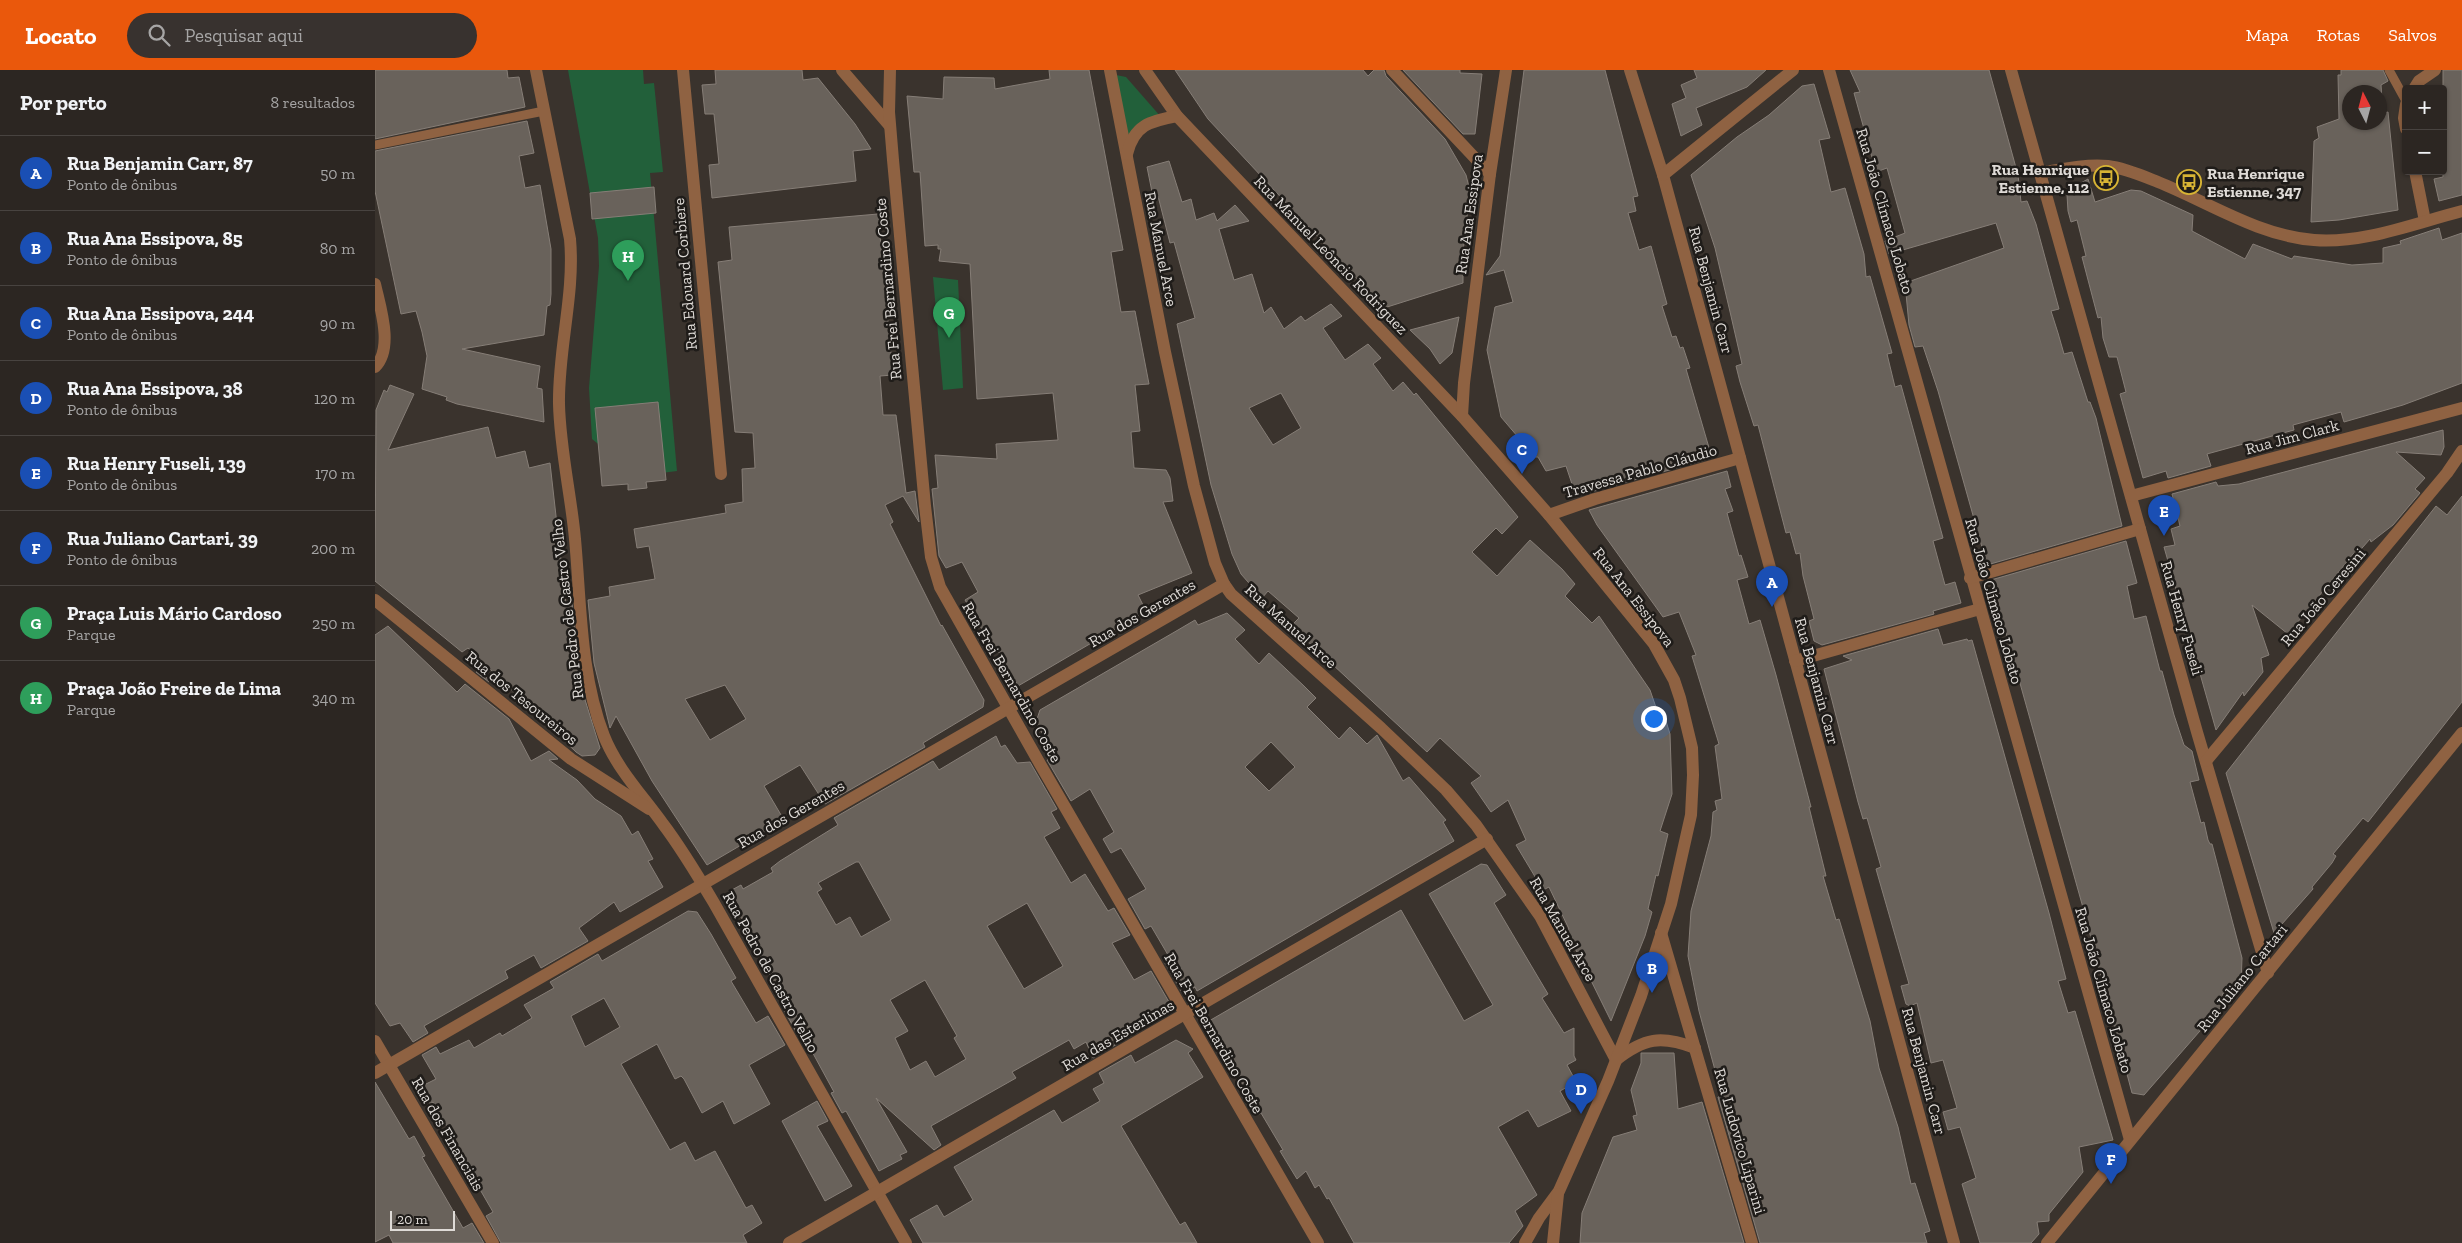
<!DOCTYPE html>
<html lang="pt">
<head>
<meta charset="utf-8">
<style>
  :root { --surface:#2c2622; --page:#38322f; --text:#f1f3f6; --muted:#a6a5a5; --line:#484340; --accent:#ea580c }
  body { margin:0; font-family:"Zilla Slab",serif; background:var(--page); color:var(--text) }
  .controls { position:absolute; right:15px; top:15px; display:grid; overflow:hidden; border-radius:5px; box-shadow:0 1px 4px #0004 }
  .controls button { width:45px; height:45px; display:grid; place-items:center; padding:0; border:0; border-bottom:1px solid var(--line); background:var(--surface); color:var(--text); font:25px sans-serif }
  .compass { position:absolute; left:1967px; top:15px; width:45px; height:45px; border-radius:50%; background:var(--surface); box-shadow:0 1px 4px #0004; rotate:354deg }
  .scale { position:absolute; left:15px; bottom:12px; width:65px; box-sizing:border-box; padding-left:5px; border:2px solid #dfdbd7; border-top:0; font-size:14px; line-height:18px; white-space:nowrap; color:#dfdbd7; -webkit-text-stroke:4px #1f1c19; paint-order:stroke }
  .you { position:absolute; left:1278px; top:648px; width:18px; height:18px; margin:-12px; border:4px solid #fff; border-radius:50%; background:#1a73e8; box-shadow:0 0 0 8px #1a73e833 }
  .badge { display:grid; place-items:center; width:32px; height:32px; border-radius:50%; background:var(--accent); color:#fff; font-size:16px; font-weight:700 }
  .pin { position:absolute; translate:-50% -41px; filter:drop-shadow(0 1px 2px #0008) }
  .pin::after { content:''; position:absolute; top:26px; width:18px; height:15px; background:inherit; clip-path:polygon(0 0,100% 0,50% 100%) }
  .list { margin:0; padding:0; list-style:none }
  h2 { display:flex; justify-content:space-between; align-items:center; height:65px; margin:0; padding:0 20px; font-size:21px }
  h2 small { font-size:16px; font-weight:400; color:var(--muted) }
  .list li { display:grid; grid-template-columns:32px 1fr auto; gap:15px; align-items:center; box-sizing:border-box; height:75px; padding:0 20px; border-top:1px solid var(--line) }
  .list b { display:block; font-size:19px; white-space:nowrap }
  .list p { margin:0; font-size:16px; white-space:nowrap; color:var(--muted) }
  .list em { font-size:16px; font-style:normal; color:var(--muted) }
  .icon { flex:none; width:28px; height:28px; fill:none; stroke:currentColor; stroke-width:2; stroke-linecap:round; stroke-linejoin:round }
  .map { position:relative; flex:none; width:2087px; height:1173px; overflow:hidden }
  header { display:flex; align-items:center; gap:30px; box-sizing:border-box; height:70px; padding:0 25px; background:var(--accent); color:#fff }
  header strong { font-size:24px }
  nav { display:flex; gap:28px; margin-inline-start:auto; font-size:18px }
  .search { width:350px; height:45px; background:var(--page); display:flex; align-items:center; gap:12px; box-sizing:border-box; padding:0 18px; border-radius:28px; color:var(--muted); font-size:19px }
  main { display:flex }
  aside { flex:1; background:var(--surface) }
  .map>svg:first-child { display:block }
  .green { fill:#22603a }
  .building { fill:#69625b; stroke:#867e77; fill-rule:evenodd }
  .lines { fill:none; stroke-linecap:round; stroke-linejoin:round }
  .lane { stroke:#8f6242; stroke-width:9 }
  .street { stroke:#8f6242; stroke-width:12 }
  .labels { text-anchor:middle; dominant-baseline:central; stroke-width:5; stroke-linejoin:round; paint-order:stroke }
  .poi-label { font-size:16px; font-weight:bold; fill:#dfdbd7; stroke:#1f1c19; text-anchor:end }
  .street-label { font-size:16px; fill:#dfdbd7; stroke:#1f1c19 }
</style>
</head>
<body>
<header>
<strong>Locato</strong>
<div class="search"><svg class="icon" aria-label="search" viewBox="0 0 24 24"><circle cx="10" cy="10" r="6"/><path d="M15 15l6 6"/></svg>Pesquisar aqui</div>
<nav><a>Mapa</a><a>Rotas</a><a>Salvos</a></nav>
</header>
<main>
<aside>
<h2>Por perto<small>8 resultados</small></h2>
<ul class="list">
<li><span class="badge" style="background:#1a4fb4">A</span><div><b>Rua Benjamin Carr, 87</b><p>Ponto de ônibus</p></div><em>50 m</em></li>
<li><span class="badge" style="background:#1a4fb4">B</span><div><b>Rua Ana Essipova, 85</b><p>Ponto de ônibus</p></div><em>80 m</em></li>
<li><span class="badge" style="background:#1a4fb4">C</span><div><b>Rua Ana Essipova, 244</b><p>Ponto de ônibus</p></div><em>90 m</em></li>
<li><span class="badge" style="background:#1a4fb4">D</span><div><b>Rua Ana Essipova, 38</b><p>Ponto de ônibus</p></div><em>120 m</em></li>
<li><span class="badge" style="background:#1a4fb4">E</span><div><b>Rua Henry Fuseli, 139</b><p>Ponto de ônibus</p></div><em>170 m</em></li>
<li><span class="badge" style="background:#1a4fb4">F</span><div><b>Rua Juliano Cartari, 39</b><p>Ponto de ônibus</p></div><em>200 m</em></li>
<li><span class="badge" style="background:#2e9e5b">G</span><div><b>Praça Luis Mário Cardoso</b><p>Parque</p></div><em>250 m</em></li>
<li><span class="badge" style="background:#2e9e5b">H</span><div><b>Praça João Freire de Lima</b><p>Parque</p></div><em>340 m</em></li>
</ul>
</aside>
<div class="map">
<svg width="2087" height="1173" viewBox="0 0 2087 1173">
  <rect width="100%" height="100%" fill="#3a332d"/>
  <g class="green">
    <polygon points="193,0 268,0 269,14 279,13 288,102 275,103 302,401 263,406 217,369 214,318 224,196 223,168"/>
    <polygon points="741,5 751,7 786,47 751,66"/>
    <polygon points="558,207 583,210 588,318 568,320"/>
  </g>
  <g class="building">
    <polygon points="0,0 132,0 133,8 144,7 150,37 0,69"/>
    <polygon points="340,0 427,0 428,10 443,8 480,54 496,79 478,81 481,111 337,128 334,95 344,94 339,44 330,44 327,15 341,14"/>
    <polygon points="674,0 714,0 748,180 736,182 746,242 760,241 774,314 760,315 765,361 756,362 759,398 791,400 795,408 798,431 788,432 817,503 763,525 771,541 643,616 611,560 608,561 590,530 603,522 587,492 571,498 564,486 557,419 563,418 560,385 622,389 621,374 683,370 678,323 602,329 595,194 564,191 566,179 563,179 563,175 550,176 545,102 539,102 532,26 568,29 569,7 619,8 620,19 675,9"/>
    <polygon points="800,0 988,0 993,6 999,0 1009,0 1011,6 1070,69 1091,105 1095,121 1088,182 1088,213 1009,238 833,49"/>
    <polygon points="1028,0 1085,0 1085,3 1107,4 1100,64 1088,64"/>
    <polygon points="1149,0 1230,0 1263,126 1258,127 1261,141 1253,143 1264,180 1276,176 1292,234 1287,236 1297,267 1301,266 1305,278 1308,277 1315,298 1311,299 1337,388 1205,425 1203,422 1200,423 1191,396 1171,401 1163,387 1160,387 1126,347 1112,280 1120,237 1138,232 1129,200 1111,205 1125,186"/>
    <polygon points="1319,0 1391,0 1372,17 1321,38 1327,55 1306,66 1297,34 1311,28 1306,15 1322,8"/>
    <polygon points="1475,0 1614,0 1643,105 1646,132 1652,131 1661,154 1684,239 1676,241 1683,263 1689,284 1697,282 1713,332 1715,332 1721,348 1747,456 1612,495 1563,321 1548,276 1540,277 1534,255 1530,213 1629,178 1621,153 1514,184 1510,171 1530,163 1512,98 1501,102 1479,23 1485,22"/>
    <path d="M1966 0H2008L2013 11 2006 15 2008 43 2013 42 2023 140 1964 150 1936 152 1939 71 1944 68 1942 57 1964 49 1963 5H1966ZM1974 22H2004V52H1974Z"/>
    <polygon points="2068,0 2087,0 2087,125 2064,131 2059,109 2068,107"/>
    <polygon points="1439,14 1455,68 1444,70 1456,122 1470,118 1489,184 1491,207 1495,206 1517,283 1512,284 1520,317 1526,315 1568,468 1558,471 1570,515 1580,512 1586,533 1558,541 1559,544 1447,575 1439,571 1434,551 1439,549 1428,506 1425,483 1421,484 1415,462 1411,463 1383,355 1379,356 1365,312 1361,296 1367,294 1356,246 1340,178 1316,105 1362,67 1394,45 1427,16"/>
    <polygon points="152,51 159,83 144,86 150,118 165,115 176,179 176,224 175,235 172,236 169,265 87,279 165,296 162,318 167,319 169,352 82,334 71,330 72,327 47,319 52,286 47,262 41,241 26,244 0,121 0,81"/>
    <path d="M794 91 807 132 816 129 821 150 839 143 842 151 860 135 874 151 844 159 859 210 877 204 889 243 896 237 909 259 926 246 930 251 956 234 967 246 948 258 970 290 993 274 1006 288 998 294 1018 321 1028 312 1039 325 1041 323 1143 447 1127 464 1121 458 1097 482 1122 506 1155 470 1187 499 1200 514 1190 526 1217 553 1224 546 1275 620 1285 649 1290 648 1295 664 1297 724 1285 761 1293 764 1283 806 1281 805 1273 839 1277 842 1270 866 1236 951 1191 860 1194 859 1174 817 1168 820 1141 775 1151 770 1133 730 1116 742 1096 713 1106 706 1065 668 1052 682 916 556 924 548 893 521 887 528 866 504 857 484 836 415 802 254 820 248 799 172 795 173 783 126 778 127 772 97ZM906 323 926 358 898 375 874 338Z"/>
    <polygon points="1713,109 1720,132 1756,120 1766,121 1818,145 1817,161 1870,189 1878,174 1917,189 1919,186 1977,195 2008,193 2008,178 2026,174 2025,171 2064,158 2067,170 2087,163 2087,313 2028,335 1969,352 1966,342 1918,355 1919,360 1832,384 1836,396 1793,408 1791,401 1768,408 1745,324 1751,322 1742,287 1734,287 1728,268 1726,247 1723,248 1707,187 1711,186 1702,150 1696,152 1693,141 1692,125 1697,118"/>
    <polygon points="279,117 281,143 217,149 215,123"/>
    <path d="M503 144 518 305 505 306 508 345H521L531 423 540 421 544 452 528 426 510 435 518 452 515 454 566 556 567 555 609 630 608 637 548 673 550 677 450 734 425 695 389 716 409 750 332 795 277 711 241 646 235 658 219 593 213 530 235 526 234 517 280 509 274 476 262 478 259 459 351 443 350 435 368 432 367 399 380 398 378 363 360 362 343 192 357 190 354 157ZM350 615 371 649 335 670 310 629Z"/>
    <polygon points="1084,247 1077,283 1065,294 1055,279 1035,260"/>
    <polygon points="15,315 39,324 13,380 113,357 121,388 150,381 154,398 175,393 191,534 197,533 207,620 225,678 220,685 207,686 201,682 93,578 87,582 0,511 1,340 9,320 12,322"/>
    <polygon points="283,332 291,410 271,412 272,418 253,420 253,414 227,416 220,338"/>
    <polygon points="2068,360 2069,377 2066,385 2021,382 2050,408 2040,419 2045,423 2018,455 1996,472 1995,469 1980,486 1979,483 1913,564 1877,535 1894,585 1886,588 1888,602 1869,626 1868,622 1841,660 1789,477 1800,475 1796,459 1805,456 1797,424 1841,412 1843,416 1864,414"/>
    <polygon points="1352,401 1356,417 1350,419 1358,441 1352,443 1364,486 1366,485 1373,507 1362,510 1374,554 1385,550 1401,605 1436,737 1434,737 1451,806 1448,806 1461,850 1464,849 1495,951 1504,998 1523,1057 1536,1114 1540,1113 1555,1161 1549,1163 1552,1173 1385,1173 1343,1027 1347,1026 1324,941 1313,886 1316,841 1336,766 1338,742 1342,740 1340,731 1347,729 1340,676 1344,674 1317,586 1321,585 1304,542 1288,547 1222,455 1214,440"/>
    <polygon points="2087,426 2087,632 1993,752 1988,748 1958,784 1961,786 1957,793 1937,817 1938,819 1899,863 1851,703 2061,436 2072,445"/>
    <polygon points="1751,471 1762,513 1752,516 1759,549 1771,546 1785,601 1787,601 1799,645 1809,675 1817,681 1824,710 1815,712 1826,753 1829,752 1833,770 1835,774 1837,774 1867,888 1866,914 1847,924 1852,930 1769,1025 1757,1023 1707,834 1616,510"/>
    <path d="M852 543 870 560 860 569 884 594 894 583 929 616 941 628 932 637 964 669 975 657 992 674 1002 665 1028 711 1034 707 1071 750 1068 752 1079 771 822 921 820 917 808 924 790 893 796 890 776 856 770 859 753 829 771 819 746 778 736 783 728 769 739 762 715 719 696 731 672 690 681 689 661 652 665 640 803 560 820 550 823 555ZM896 672 920 697 894 721 870 697Z"/>
    <polygon points="13,556 82,622 90,614 134,649 156,691 174,681 183,689 174,690 202,710 220,729 246,746 257,765 263,761 278,789 273,791 288,817 245,842 239,832 204,858 213,871 166,898 159,885 130,901 133,908 49,956 53,963 38,972 25,953 15,956 0,933 0,565"/>
    <polygon points="1563,559 1568,575 1592,569 1593,571 1597,570 1674,843 1691,909 1683,911 1693,943 1700,941 1738,1070 1704,1077 1708,1102 1674,1144 1674,1151 1662,1152 1664,1164 1656,1173 1605,1173 1587,1114 1601,1108 1585,1057 1573,1060 1568,1042 1582,1038 1568,990 1556,993 1542,933 1535,936 1531,934 1526,916 1534,914 1501,799 1506,797 1492,748 1488,749 1483,732 1449,599 1477,590 1468,586"/>
    <polygon points="106,597 114,612 101,602"/>
    <path d="M621 666 626 677 630 675 642 693 655 692 682 739 676 742 685 758 669 767 696 813 710 804 733 841 739 838 755 865 737 873 759 910 776 901 794 932 787 938 788 940 745 966 747 971 718 988 711 972 699 979 694 970 637 1002 641 1008 556 1056 566 1075 559 1080 501 1028 532 1082 525 1085 527 1089 504 1101 471 1041 467 1043 456 1023 459 1022 428 965 424 967 408 938 412 936 367 854 369 852 355 830 353 822 366 815 368 819 398 802 396 798 405 791 463 755 459 748 558 691 564 700ZM481 792H484L516 850 486 867 475 847 461 855 442 822 447 819 443 813ZM652 833 688 896 649 919 612 856ZM550 910 582 966 579 968 591 989 560 1007 551 991 535 1000 520 968 533 961 515 930Z"/>
    <polygon points="1106,794 1112,795 1131,825 1119,833 1173,924 1167,928 1189,963 1199,958 1199,986 1201,990 1192,995 1198,1006 1196,1015 1185,1021 1196,1041 1163,1057 1153,1040 1123,1057 1162,1125 1140,1141 1148,1156 1134,1173 979,1173 954,1128 952,1129 944,1115 940,1118 931,1101 922,1109 905,1081 908,1080 886,1043 884,1044 875,1028 834,951 1026,840 1089,951 1118,935 1054,824"/>
    <path d="M313 841 322 842 336 864 361 908 356 911 381 953 393 946 410 975 374 995 395 1034 359 1054 348 1031 327 1043 309 1009 306 1006 300 1009 282 974 246 994 295 1080 310 1072 320 1091 340 1081 371 1138 377 1135 387 1153 368 1165 372 1173H126L111 1146 118 1142 77 1071 79 1069 58 1032 55 1034 45 1017 61 1009 47 985 61 977 65 984 94 970 99 978 125 963 127 966 157 948 149 935 179 918 175 912 223 884 227 891ZM229 928 245 957 210 977 196 946Z"/>
    <polygon points="801,970 818,979 813,983 828,1007 746,1056 805,1155 810,1152 822,1173 548,1173 535,1150 562,1135 569,1147 598,1130 579,1097 679,1040 687,1053 725,1031 718,1019 729,1013 724,1003 756,985 760,993"/>
    <polygon points="1266,983 1299,983 1303,1039 1327,1032 1369,1173 1205,1173 1207,1143 1238,1067 1262,1060 1258,1046 1262,1045 1256,1020 1266,993"/>
    <polygon points="0,1012 34,1069 39,1066 50,1086 47,1087 88,1158 97,1153 109,1173 18,1173 14,1165 0,1172"/>
    <polygon points="442,1031 453,1051 442,1056 477,1116 450,1131 407,1051"/>
  </g>
  <g class="lines">
    <g class="lane">
      <polyline points="2014,0 2031,31"/>
      <polyline points="0,75 169,41"/>
    </g>
    <g class="street">
      <path d="M161 0 195 169C200 224 183 279 184 334 185 379 196 425 200 469 206 534 205 605 229 666 242 699 268 726 288 754 307 779 323 806 339 833L531 1173"/>
      <polyline points="308,0 346,404"/>
      <polyline points="467,0 515,56"/>
      <polyline points="515,0 514,42 518,90 550,436 556,487 565,517 665,694 943,1173"/>
      <path d="M735 0 790 282 819 416 840 493 849 514 856 524 1006 658 1071 720 1101 755 1165 846 1241 990C1269 968 1286 965 1320 978"/>
      <polyline points="770,0 802,46 1087,346 1174,445 1279,574 1299,610 1305,628 1317,678 1318,705 1316,745 1296,834 1266,926 1233,1011 1184,1121 1164,1148 1150,1173"/>
      <polyline points="1017,0 1115,104"/>
      <polyline points="1255,0 1288,105 1579,1173"/>
      <polyline points="1454,0 1755,1070"/>
      <polyline points="1636,0 1822,662 1893,903"/>
      <polyline points="2039,19 2044,11 2060,0"/>
      <polyline points="2031,34 2029,48 2031,59"/>
      <path d="M752 84C759 55 775 51 802 46"/>
      <polyline points="2040,101 2050,151"/>
      <path d="M1665 103C1688 99 1710 94 1733 96 1750 98 1768 106 1783 112 1833 132 1884 166 1939 170 1988 174 2040 153 2087 141"/>
      <polyline points="1288,105 1418,0"/>
      <path d="M0 214C5 237 19 278 0 297"/>
      <polyline points="1087,346 1089,313 1115,104 1131,0"/>
      <polyline points="1756,426 2087,338"/>
      <polyline points="1174,445 1220,429 1365,388"/>
      <polyline points="1595,508 1765,459"/>
      <polyline points="0,530 196,689 274,739"/>
      <polyline points="1420,591 1605,539"/>
      <polyline points="1831,691 2072,403 2087,381"/>
      <polyline points="1286,863 1377,1173"/>
      <polyline points="0,971 118,1173"/>
      <polyline points="0,1003 849,514"/>
      <polyline points="414,1173 1112,769"/>
      <polyline points="1178,1173 1183,1124"/>
      <polyline points="1672,1173 2087,663"/>
    </g>
  </g>
  <defs>
    <symbol id="bus-ring" viewBox="-11 -11 22 22"><circle r="9.5" fill="#1f1c19" stroke="#d7b434" stroke-width="1.5"/><path d="M-5-6H5V4H4V6H2V4H-2V6H-4V4H-5ZM-3.5-4V0h7V-4ZM-3.5 1.2v1.5H-2V1.2ZM2 1.2v1.5H3.5V1.2Z" fill="#d7b434"/></symbol>
  </defs>
  <g fill-rule="evenodd">
    <use href="#bus-ring" x="1717" y="94" width="28" height="28"/>
    <use href="#bus-ring" x="1800" y="98" width="28" height="28"/>
  </g>
  <g class="labels">
    <g class="poi-label">
      <text x="1714" y="99">Rua Henrique<tspan x="1714" dy="18">Estienne, 112</tspan></text>
      <text x="1832" y="103" text-anchor="start">Rua Henrique<tspan x="1832" dy="18">Estienne, 347</tspan></text>
    </g>
    <g class="street-label">
      <text transform="translate(1510 141) rotate(74)">Rua João Clímaco Lobato</text>
      <text transform="translate(1094 144) rotate(-82)">Rua Ana Essipova</text>
      <text transform="translate(786 179) rotate(79)">Rua Manuel Arce</text>
      <text transform="translate(956 185) rotate(46)">Rua Manuel Leôncio Rodriguez</text>
      <text transform="translate(310 204) rotate(-95)">Rua Edouard Corbiere</text>
      <text transform="translate(513 219) rotate(-95)">Rua Frei Bernardino Coste</text>
      <text transform="translate(1336 220) rotate(75)">Rua Benjamin Carr</text>
      <text transform="translate(1917 367) rotate(-15)">Rua Jim Clark</text>
      <text transform="translate(1265 401) rotate(-16)">Travessa Pablo Cláudio</text>
      <text transform="translate(1259 527) rotate(52)">Rua Ana Essipova</text>
      <text transform="translate(1948 527) rotate(-50)">Rua João Ceresini</text>
      <text transform="translate(1619 531) rotate(74)">Rua João Clímaco Lobato</text>
      <text transform="translate(192 539) rotate(-97)">Rua Pedro de Castro Velho</text>
      <text transform="translate(767 543) rotate(-30)">Rua dos Gerentes</text>
      <text transform="translate(1807 548) rotate(74)">Rua Henry Fuseli</text>
      <text transform="translate(916 556) rotate(42)">Rua Manuel Arce</text>
      <text transform="translate(1442 611) rotate(75)">Rua Benjamin Carr</text>
      <text transform="translate(637 612) rotate(60)">Rua Frei Bernardino Coste</text>
      <text transform="translate(147 628) rotate(39)">Rua dos Tesoureiros</text>
      <text transform="translate(416 744) rotate(-30)">Rua dos Gerentes</text>
      <text transform="translate(1188 859) rotate(60)">Rua Manuel Arce</text>
      <text transform="translate(396 902) rotate(61)">Rua Pedro de Castro Velho</text>
      <text transform="translate(1867 908) rotate(-51)">Rua Juliano Cartari</text>
      <text transform="translate(1729 920) rotate(74)">Rua João Clímaco Lobato</text>
      <text transform="translate(839 963) rotate(60)">Rua Frei Bernardino Coste</text>
      <text transform="translate(743 965) rotate(-30)">Rua das Esterlinas</text>
      <text transform="translate(1549 1001) rotate(75)">Rua Benjamin Carr</text>
      <text transform="translate(73 1064) rotate(60)">Rua dos Financiais</text>
      <text transform="translate(1365 1071) rotate(74)">Rua Ludovico Liparini</text>
    </g>
  </g>
</svg>
<div class="controls">
<button>+</button>
<button>−</button>
</div>
<svg class="compass" viewBox="-18 -18 36 36"><path d="M0-13l5 13h-10z" fill="#e53935"/><path d="M0 13l5-13h-10z" fill="#a6a5a5"/></svg>
<div class="scale">20 m</div>
<div class="you"></div>
<div class="pin badge" style="left:1397px;top:537px;background:#1a4fb4">A</div>
<div class="pin badge" style="left:1277px;top:923px;background:#1a4fb4">B</div>
<div class="pin badge" style="left:1147px;top:404px;background:#1a4fb4">C</div>
<div class="pin badge" style="left:1206px;top:1044px;background:#1a4fb4">D</div>
<div class="pin badge" style="left:1789px;top:466px;background:#1a4fb4">E</div>
<div class="pin badge" style="left:1736px;top:1114px;background:#1a4fb4">F</div>
<div class="pin badge" style="left:574px;top:268px;background:#2e9e5b">G</div>
<div class="pin badge" style="left:253px;top:211px;background:#2e9e5b">H</div>
</div>
</main>
</body>
</html>
